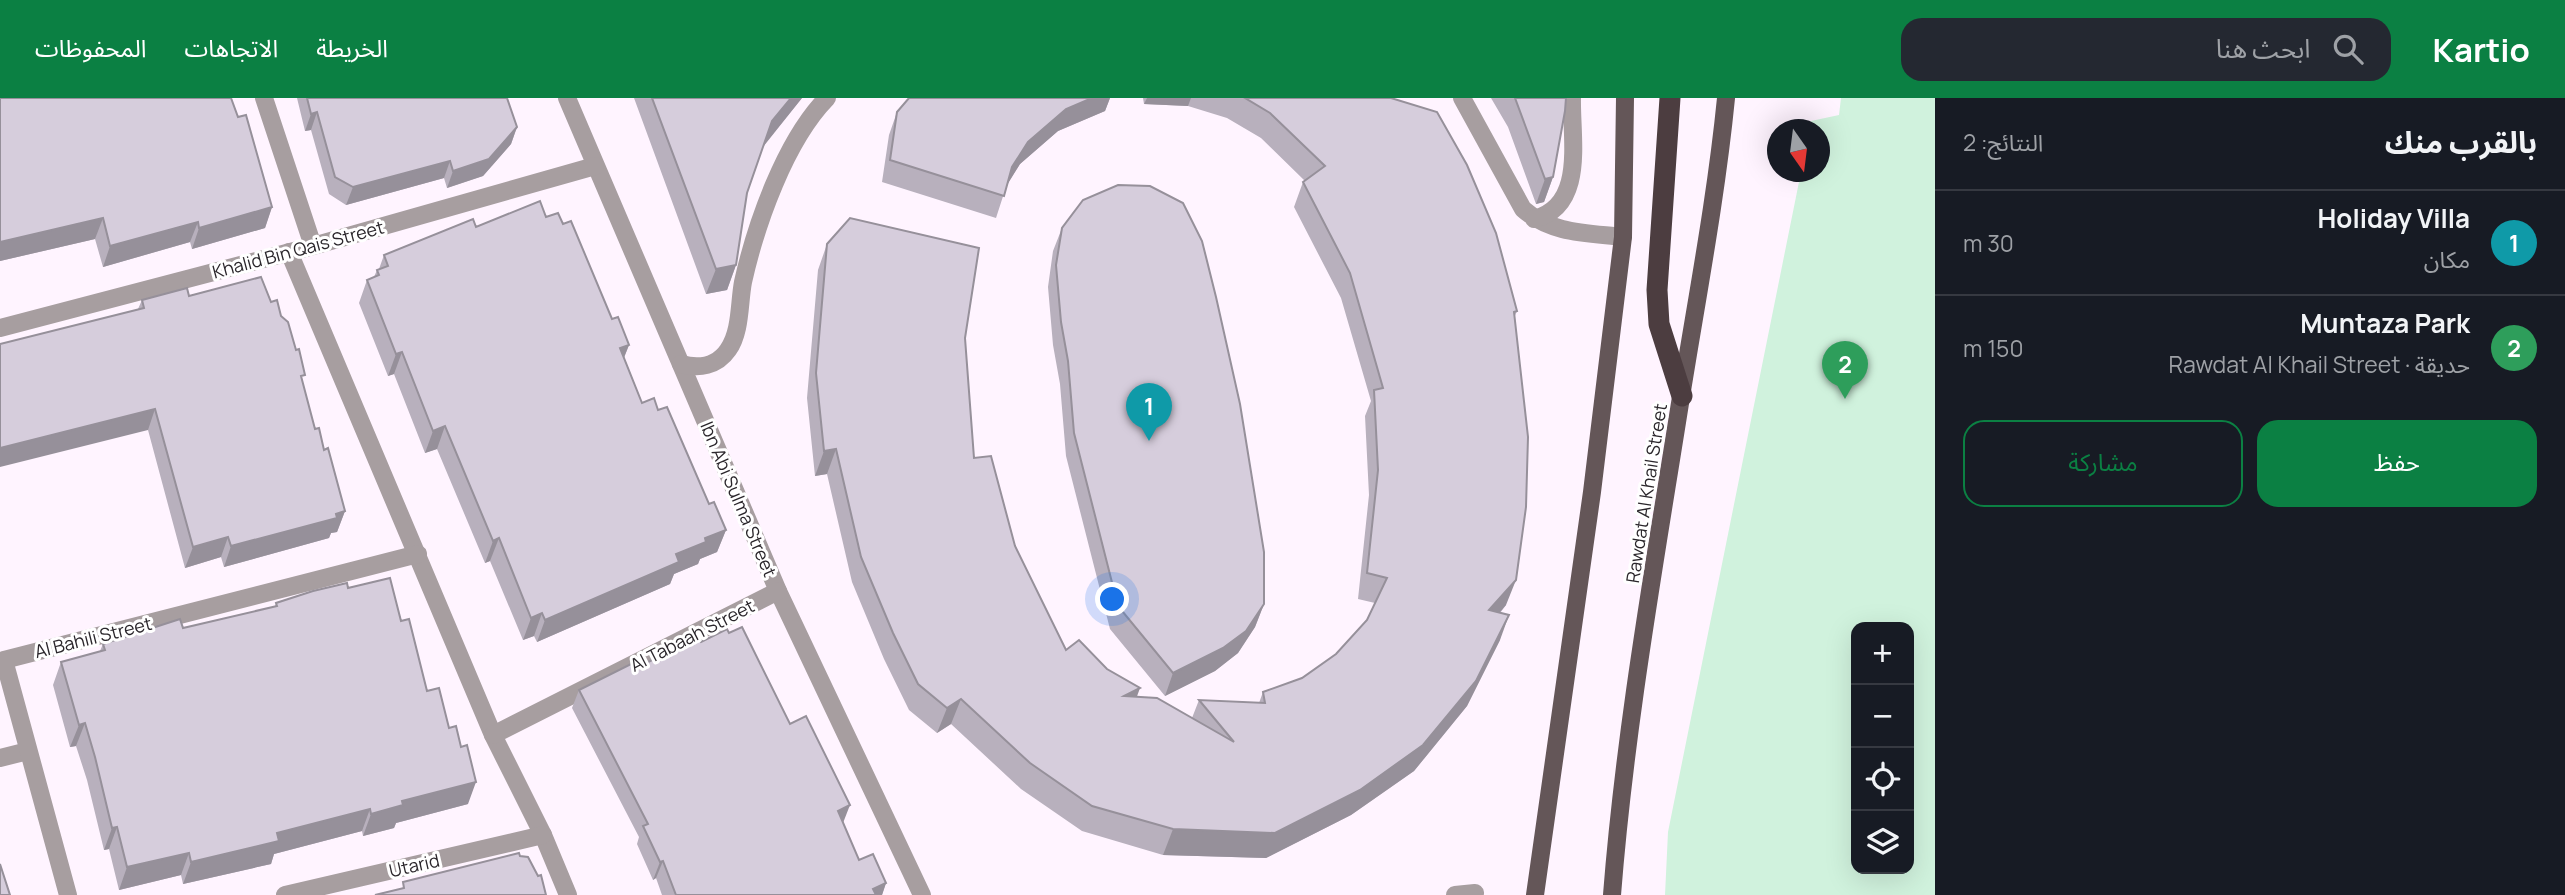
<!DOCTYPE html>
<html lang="ar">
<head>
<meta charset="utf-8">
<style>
  :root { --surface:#171b24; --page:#242831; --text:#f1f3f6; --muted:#9ea1a6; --line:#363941; --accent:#0b8043 }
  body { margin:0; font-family:Manrope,"Noto Sans Arabic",sans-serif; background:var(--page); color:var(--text); direction:rtl }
  .controls { position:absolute; right:21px; bottom:21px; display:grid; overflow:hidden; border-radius:14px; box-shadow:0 7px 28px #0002 }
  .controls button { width:63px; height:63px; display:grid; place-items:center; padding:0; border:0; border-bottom:2px solid var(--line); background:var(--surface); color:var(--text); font:35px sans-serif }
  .compass { position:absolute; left:1767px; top:21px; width:63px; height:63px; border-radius:50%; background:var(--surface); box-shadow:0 7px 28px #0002; rotate:166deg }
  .you { position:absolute; left:1113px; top:502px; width:24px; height:24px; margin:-18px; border:5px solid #fff; border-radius:50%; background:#1a73e8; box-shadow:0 0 0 10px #1a73e833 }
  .badge { display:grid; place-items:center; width:46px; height:46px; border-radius:50%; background:var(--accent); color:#fff; font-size:23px; font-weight:700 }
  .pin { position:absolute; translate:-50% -58px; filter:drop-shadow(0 2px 4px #0008) }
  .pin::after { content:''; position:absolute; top:37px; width:24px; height:21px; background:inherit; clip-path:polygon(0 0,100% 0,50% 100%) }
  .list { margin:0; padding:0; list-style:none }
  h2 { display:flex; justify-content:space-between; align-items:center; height:91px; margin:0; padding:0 28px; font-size:30px }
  h2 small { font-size:23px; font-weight:400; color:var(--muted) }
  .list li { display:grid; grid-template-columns:46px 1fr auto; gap:21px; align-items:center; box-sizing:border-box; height:105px; padding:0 28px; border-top:2px solid var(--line) }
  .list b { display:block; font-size:26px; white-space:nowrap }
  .list p { margin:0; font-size:23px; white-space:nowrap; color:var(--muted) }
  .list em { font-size:23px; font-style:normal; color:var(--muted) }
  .actions { display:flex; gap:14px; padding:21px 28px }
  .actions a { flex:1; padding:16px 0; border:2px solid var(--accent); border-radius:21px; text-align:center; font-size:24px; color:var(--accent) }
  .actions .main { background:var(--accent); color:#fff }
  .icon { flex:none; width:38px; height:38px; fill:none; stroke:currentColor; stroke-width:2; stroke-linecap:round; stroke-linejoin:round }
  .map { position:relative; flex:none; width:1935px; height:797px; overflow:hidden; direction:ltr }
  header { display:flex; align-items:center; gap:42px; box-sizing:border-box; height:98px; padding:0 35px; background:var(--accent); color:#fff }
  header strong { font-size:33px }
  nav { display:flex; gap:38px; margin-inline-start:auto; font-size:24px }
  .search { width:490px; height:63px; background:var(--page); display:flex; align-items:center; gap:18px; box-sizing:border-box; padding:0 24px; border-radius:21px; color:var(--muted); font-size:26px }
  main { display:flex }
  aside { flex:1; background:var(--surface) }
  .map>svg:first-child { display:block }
  .green { fill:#d0f2dd; fill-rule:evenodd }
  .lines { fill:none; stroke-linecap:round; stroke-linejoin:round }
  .street { stroke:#a79ea0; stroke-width:18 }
  .primary { stroke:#645658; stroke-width:18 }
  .highway { stroke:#4c3d40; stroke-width:21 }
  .wall { fill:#b8b0bd }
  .shaded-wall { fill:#96909a }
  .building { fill:#d6cddc; stroke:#96909a; stroke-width:2 }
  .labels { text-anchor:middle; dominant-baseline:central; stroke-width:6; stroke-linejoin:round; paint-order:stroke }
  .street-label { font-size:18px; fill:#2a262b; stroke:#fff }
</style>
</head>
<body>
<header>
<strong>Kartio</strong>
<div class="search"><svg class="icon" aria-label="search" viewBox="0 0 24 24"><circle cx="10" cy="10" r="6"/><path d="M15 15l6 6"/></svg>ابحث هنا</div>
<nav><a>الخريطة</a><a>الاتجاهات</a><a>المحفوظات</a></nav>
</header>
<main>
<aside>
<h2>بالقرب منك<small>النتائج: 2</small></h2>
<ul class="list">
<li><span class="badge" style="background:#0f9aa8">1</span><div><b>Holiday Villa</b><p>مكان</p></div><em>30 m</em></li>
<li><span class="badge" style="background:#2e9e5b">2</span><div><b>Muntaza Park</b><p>حديقة · Rawdat Al Khail Street</p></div><em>150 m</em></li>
</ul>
<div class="actions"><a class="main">حفظ</a><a>مشاركة</a></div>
</aside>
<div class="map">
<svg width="1935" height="797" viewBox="0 0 1935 797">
  <rect width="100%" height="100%" fill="#fff4ff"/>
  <path class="green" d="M1841 0H1935V797H1665L1668 734 1801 74H1820V32L1809 31 1811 23 1839 17ZM1856 529H1909V771H1856Z"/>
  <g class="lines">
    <g class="street">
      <polyline points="264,0 313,148"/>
      <polyline points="567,0 778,493 922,797"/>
      <path d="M1462 0 1523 111C1551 136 1588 135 1623 139"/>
      <path d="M1534 121C1586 108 1571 41 1572 0"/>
      <polyline points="289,154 493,637 543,737 568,797"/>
      <polyline points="0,230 313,148 595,68"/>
      <path d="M681 266C699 271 717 268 728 252 741 234 739 205 743 184 756 126 785 43 827 0"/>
      <polyline points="493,637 778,493"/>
      <polyline points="0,660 28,653"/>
      <polyline points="68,797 4,562 418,456"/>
      <polyline points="285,797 543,737"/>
      <polyline points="1455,797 1475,795"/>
    </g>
    <g class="primary">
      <polyline points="1535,797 1592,394 1623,139 1625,0"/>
      <path d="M1612 797C1625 630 1655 464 1681 299 1697 199 1716 101 1726 0"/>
    </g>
    <polyline class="highway" points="1670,0 1657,192 1659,226 1682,298"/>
  </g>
  <g class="wall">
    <polygon points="0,0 272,109 265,130 192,151 190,144 103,169 95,141 0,163"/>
    <polygon points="297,0 507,0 517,29 511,46 483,78 447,90 444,80 346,107 329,96 311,32 305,33"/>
    <polygon points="634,0 802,0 763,48 747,95 736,167 727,192 706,196"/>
    <polygon points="909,0 1110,0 1105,13 1058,33 1020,66 1007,86 996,120 882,84 889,37 897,14"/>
    <polygon points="1143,0 1391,0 1517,213 1514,220 1506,507 1500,515 1500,542 1467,608 1414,673 1351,717 1266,760 1163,757 1082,733 1021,691 951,626 937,635 909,612 884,561 852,484 827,376 815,378 807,300 818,172 827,146 965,240 974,360 1015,448 1066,552 1107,571 1137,599 1192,620 1199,602 1259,605 1263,594 1302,580 1336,556 1367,522 1375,505 1358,501 1369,397 1365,318 1371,303 1341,200 1294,109 1303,84 1305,83 1261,40 1227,20 1188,8 1144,6"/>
    <polygon points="1491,0 1566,0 1553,79 1544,104 1536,106 1508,29"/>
    <polygon points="546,119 563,126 612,221 629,247 624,260 642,305 658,312 709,406 726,432 717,454 700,461 698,466 674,476 670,486 537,544 534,538 523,542 490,463 485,465 437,351 425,355 394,276 388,278 359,205 367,182 374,179 377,172 379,171 384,157 476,129"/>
    <polygon points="1062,130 1264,506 1255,529 1238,555 1215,573 1165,598 1110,531 1066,358 1060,286 1053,247 1048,189 1053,153"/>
    <polygon points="189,198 271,204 281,218 302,285 315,331 324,352 345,413 337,434 331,435 329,440 224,469 221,459 185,470 148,332 138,211 142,202"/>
    <polygon points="348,490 401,523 468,706 396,725 394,730 363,738 362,733 274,756 271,766 183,786 181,777 119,792 109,751 104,752 87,682 76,648 70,649 53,587 61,564 100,553 103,546 183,530 275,509 276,505"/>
    <polygon points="701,544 790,626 843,725 859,762 886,785 882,797 662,797 656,780 653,782 637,746 639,739 572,610 579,592"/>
  </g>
  <g class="shaded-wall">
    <polygon points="791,0 802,0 763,49 772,23"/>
    <polygon points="1092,0 1110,0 1105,13 1058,33 1020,66 1004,92 1012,69 1028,44 1066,11"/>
    <polygon points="1147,0 1191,0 1188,8 1144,6"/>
    <polygon points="317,14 311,32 305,33 311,16"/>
    <polygon points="517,29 511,46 483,78 447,90 453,73"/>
    <polygon points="450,63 444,80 346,107 353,89"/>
    <polygon points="1553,79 1544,104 1536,106 1545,81"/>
    <polygon points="272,109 265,130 192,151 199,130"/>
    <polygon points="103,120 95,141 0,163 0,144"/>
    <polygon points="198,124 190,144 103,169 110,148"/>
    <polygon points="736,167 727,192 706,196 716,171"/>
    <polygon points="629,247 620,269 620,250"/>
    <polygon points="402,254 394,276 388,278 396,256"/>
    <polygon points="155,311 148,332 0,369 0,350"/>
    <polygon points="445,328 437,351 425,355 433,333"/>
    <polygon points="836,351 827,376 815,378 824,353"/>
    <polygon points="345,413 337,434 331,435 329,440 224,469 231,448"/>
    <polygon points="726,432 717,454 700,461 698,466 674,476 670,486 537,544 545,522 676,456 705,440"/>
    <polygon points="228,439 221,459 185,470 193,449"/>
    <polygon points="499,440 490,463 485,465 493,443"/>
    <polygon points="1516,482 1506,507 1480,537 1489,512"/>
    <polygon points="1264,506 1255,529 1238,555 1215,573 1165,598 1173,575"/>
    <polygon points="542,515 534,538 523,542 531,520"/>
    <polygon points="1509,517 1500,542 1467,608 1414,673 1351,717 1266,760 1163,757 1173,731"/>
    <polygon points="1140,590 1131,615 1124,598"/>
    <polygon points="961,601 951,626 937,635 947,610"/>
    <polygon points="85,625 76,648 70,649 79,627"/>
    <polygon points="476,684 468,706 396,725 394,730 363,738 371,716 402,703"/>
    <polygon points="850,707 843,725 838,713"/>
    <polygon points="370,711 362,733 274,756 271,766 183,786 191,764 277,735"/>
    <polygon points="117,729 109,751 104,752 112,730"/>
    <polygon points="189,755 181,777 119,792 127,769"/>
    <polygon points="663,763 656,780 653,782 660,764"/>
    <polygon points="886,785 882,797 871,797 873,791"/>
  </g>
  <g class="building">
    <polygon points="0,0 231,0 238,19 246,17 272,109 199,130 198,124 110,148 103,120 0,144"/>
    <polygon points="307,0 507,0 517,29 489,61 453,73 450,63 353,89 335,79 317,14 311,16"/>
    <polygon points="652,0 791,0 772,23 747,95 736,167 716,171"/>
    <polygon points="909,0 1092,0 1066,11 1028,44 1012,69 1004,98 890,62 897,14"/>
    <polygon points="1245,0 1391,0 1437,14 1467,67 1496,135 1517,213 1514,214 1528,339 1526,409 1516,482 1489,512 1509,517 1476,583 1423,647 1360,692 1275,735 1173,731 1092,708 1030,665 961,601 947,610 918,586 893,535 861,459 836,351 824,353 816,275 827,146 850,120 979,150 965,240 974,360 991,358 1015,448 1066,552 1079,542 1107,571 1140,590 1124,598 1157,600 1234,644 1199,602 1265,605 1263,594 1302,580 1336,556 1367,522 1387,480 1367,475 1378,372 1374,292 1383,290 1350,175 1303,84 1325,68 1270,15"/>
    <polygon points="1515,0 1566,0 1565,13 1553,79 1545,81"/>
    <polygon points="1118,87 1150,88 1183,105 1202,143 1216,199 1240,306 1264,454 1264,506 1246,533 1223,550 1173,575 1118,508 1074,335 1068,263 1061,224 1056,167 1062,130 1083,102"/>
    <polygon points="540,103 546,119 558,115 563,126 571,123 612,221 618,219 629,247 620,250 642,305 654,300 658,312 667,309 709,406 714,404 726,432 705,440 706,444 676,456 679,464 545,522 542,515 531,520 499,440 493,443 445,328 433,333 402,254 396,256 367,182 379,177 377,172 388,168 384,157 473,121 476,129"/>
    <polygon points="261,179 271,204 277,202 281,218 288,224 296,252 299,251 305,277 301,278 315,331 319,330 324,352 328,350 345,413 336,416 337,420 231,448 228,439 193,449 155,311 0,350 0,246 144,210 142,202 187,190 189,198"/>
    <polygon points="390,480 401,523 409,521 427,593 439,590 449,630 456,628 461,649 467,647 476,684 402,703 403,707 371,716 370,711 277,735 279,743 191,764 189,755 127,769 117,729 112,730 95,659 85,625 79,627 61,564 105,552 103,546 180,521 183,530 277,508 276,505 313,493 347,485 348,490"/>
    <polygon points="742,529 790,626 806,618 850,707 838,713 859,762 873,756 886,785 873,791 876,797 676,797 663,763 660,764 643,728 648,726 579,592 635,564 638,569 698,540 701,544 727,531 729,535"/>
    <polygon points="519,755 520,758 528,759 538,778 541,777 546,797 375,797 404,790 403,784"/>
    <polygon points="0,766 10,797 0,797"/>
  </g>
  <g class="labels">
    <g class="street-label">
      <text transform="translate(298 151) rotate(-15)">Khalid Bin Qais Street</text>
      <text transform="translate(1646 395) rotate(-81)">Rawdat Al Khail Street</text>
      <text transform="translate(739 401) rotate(67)">Ibn Abi Sulma Street</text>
      <text transform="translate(692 537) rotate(-27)">Al Tabaah Street</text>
      <text transform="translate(93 539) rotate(-14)">Al Bahili Street</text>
      <text transform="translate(414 767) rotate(-13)">Utarid</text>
    </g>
  </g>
</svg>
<div class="controls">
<button>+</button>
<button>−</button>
<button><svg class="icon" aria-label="locate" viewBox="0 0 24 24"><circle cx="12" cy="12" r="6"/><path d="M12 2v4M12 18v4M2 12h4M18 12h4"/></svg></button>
<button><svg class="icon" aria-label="layers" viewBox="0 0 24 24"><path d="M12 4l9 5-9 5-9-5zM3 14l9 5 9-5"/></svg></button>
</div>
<svg class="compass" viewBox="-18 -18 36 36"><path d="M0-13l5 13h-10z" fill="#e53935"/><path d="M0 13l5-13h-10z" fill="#9ea1a6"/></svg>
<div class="you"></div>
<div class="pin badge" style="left:1149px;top:343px;background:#0f9aa8">1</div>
<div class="pin badge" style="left:1845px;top:301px;background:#2e9e5b">2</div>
</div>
</main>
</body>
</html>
